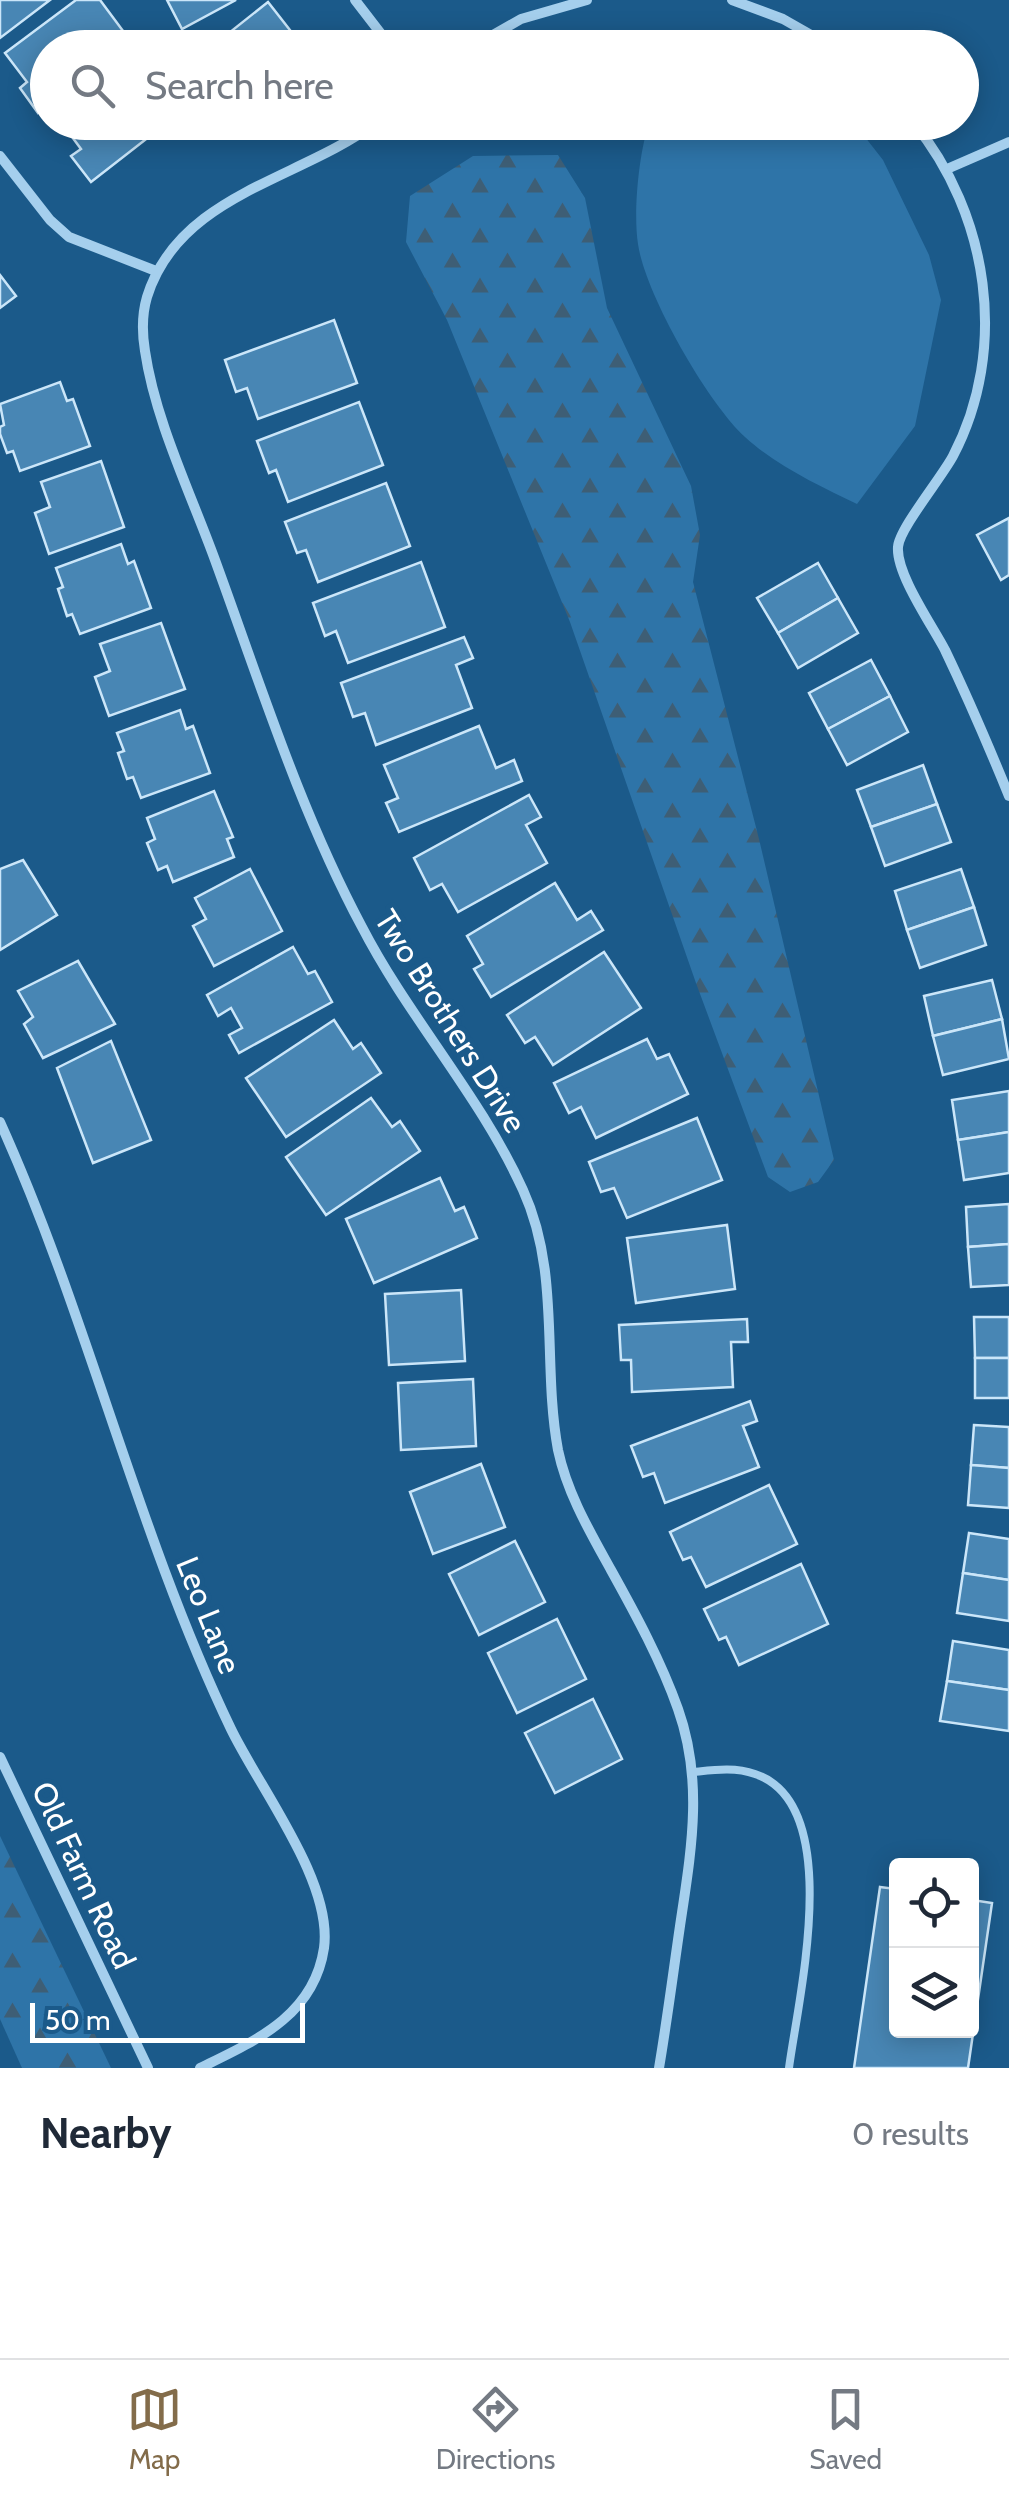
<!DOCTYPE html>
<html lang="en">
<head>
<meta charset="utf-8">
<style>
  :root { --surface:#fff; --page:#f6f6f7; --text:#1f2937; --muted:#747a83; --line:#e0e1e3; --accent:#836c4a }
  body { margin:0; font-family:Cabin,sans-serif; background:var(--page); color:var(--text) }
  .controls { position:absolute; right:30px; bottom:30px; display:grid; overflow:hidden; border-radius:10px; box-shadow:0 5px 25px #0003 }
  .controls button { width:90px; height:90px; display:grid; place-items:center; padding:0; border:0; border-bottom:2px solid var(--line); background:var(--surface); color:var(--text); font:50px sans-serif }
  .scale { position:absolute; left:30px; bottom:25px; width:275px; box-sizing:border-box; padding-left:10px; border:5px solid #fff; border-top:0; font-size:28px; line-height:35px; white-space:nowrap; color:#fff; -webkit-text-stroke:8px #1b5a8a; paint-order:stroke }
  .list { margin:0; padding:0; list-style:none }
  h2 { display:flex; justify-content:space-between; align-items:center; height:130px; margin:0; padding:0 40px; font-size:42px }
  h2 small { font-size:32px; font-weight:400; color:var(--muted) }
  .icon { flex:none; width:55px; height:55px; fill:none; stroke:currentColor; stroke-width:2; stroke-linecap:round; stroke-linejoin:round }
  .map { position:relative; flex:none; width:1009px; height:2068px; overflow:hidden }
  .search { position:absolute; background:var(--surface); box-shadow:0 5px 25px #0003; left:30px; right:30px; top:30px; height:110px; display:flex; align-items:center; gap:25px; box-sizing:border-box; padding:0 35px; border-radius:55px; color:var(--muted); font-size:38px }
  .sheet { height:290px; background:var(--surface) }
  nav { display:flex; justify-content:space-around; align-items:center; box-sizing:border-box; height:140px; border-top:2px solid var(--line); background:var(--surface); font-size:28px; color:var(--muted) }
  nav a { display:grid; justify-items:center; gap:5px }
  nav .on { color:var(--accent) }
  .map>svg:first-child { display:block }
  .green { fill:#2e74a8 }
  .forest { fill:url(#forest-firs) }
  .building { fill:#4886b4; stroke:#cbe6f9; stroke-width:2.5 }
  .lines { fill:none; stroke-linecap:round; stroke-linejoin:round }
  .lane { stroke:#a5cfed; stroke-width:8 }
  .street { stroke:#a5cfed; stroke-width:10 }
  .labels { text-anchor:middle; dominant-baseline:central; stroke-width:10; stroke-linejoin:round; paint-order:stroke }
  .street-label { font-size:32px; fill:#fff; stroke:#1b5a8a }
</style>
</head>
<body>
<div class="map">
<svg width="1009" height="2068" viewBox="0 0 1009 2068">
  <defs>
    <pattern id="forest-firs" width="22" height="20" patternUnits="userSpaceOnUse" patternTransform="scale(2.5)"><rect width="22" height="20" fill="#2e74a8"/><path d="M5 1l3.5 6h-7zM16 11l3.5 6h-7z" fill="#3e5e75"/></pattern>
  </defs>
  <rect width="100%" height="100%" fill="#1b5a8a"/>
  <path class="green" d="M649 123H854L883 160 929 255 941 300 915 426 857 504C821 487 774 464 745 437 708 403 645 294 638 244 633 212 639 153 649 123Z"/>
  <g class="forest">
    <polygon points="558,155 585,198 607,308 691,486 700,535 693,582 759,839 834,1160 818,1182 790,1192 768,1177 696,983 570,622 447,320 406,242 410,196 473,156"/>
    <polygon points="0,1836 111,2068 22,2068 0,2019"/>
  </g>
  <g class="building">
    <polygon points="0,0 50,0 0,38"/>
    <polygon points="76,0 100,0 132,43 126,48 48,48 48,106 38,113 20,88 27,82 5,53"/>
    <polygon points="167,0 236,0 182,29"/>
    <polygon points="268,2 304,48 217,48 215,44"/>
    <polygon points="61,122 168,122 91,182 71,156 81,149"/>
    <polygon points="0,275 16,296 0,308"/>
    <polygon points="334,320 357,383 258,419 247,388 236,392 225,360"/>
    <polygon points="60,382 67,401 73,399 90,446 20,471 13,451 7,453 0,434 0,427 4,425 0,404"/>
    <polygon points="359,402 383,465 288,502 276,470 269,473 257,441"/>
    <polygon points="101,461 124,527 49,554 35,513 50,507 41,482"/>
    <polygon points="386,483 410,546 318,582 306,550 297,553 285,522"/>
    <polygon points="1009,518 1009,575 1001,580 977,535"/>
    <polygon points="121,544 128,564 134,561 151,608 80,634 72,614 67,616 58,589 63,587 56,568"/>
    <polygon points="421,562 445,627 348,663 336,631 325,636 313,603"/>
    <polygon points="818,563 838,598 778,633 757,598"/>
    <polygon points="838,598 858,633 798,668 778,633"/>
    <polygon points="161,623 185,689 109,716 95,677 110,671 100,644"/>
    <polygon points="464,637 473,658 456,665 472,708 376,745 365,713 353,717 341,683"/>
    <polygon points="871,660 890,696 828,729 809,693"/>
    <polygon points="890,696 908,732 847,765 828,729"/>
    <polygon points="180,710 186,729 193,726 210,773 141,798 133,777 127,779 118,753 124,751 117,733"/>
    <polygon points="479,726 496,768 514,760 522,781 399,832 386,803 398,798 384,765"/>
    <polygon points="923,765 937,804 871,827 857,790"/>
    <polygon points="214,791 233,837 227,839 234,857 173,882 167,866 158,870 147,843 155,839 147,818"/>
    <polygon points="529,795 541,817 526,825 547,863 458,912 442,884 430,890 414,858"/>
    <polygon points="937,804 951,842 885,866 871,827"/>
    <polygon points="23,860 57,915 0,950 0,869"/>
    <polygon points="250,869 282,931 214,966 193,926 206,919 195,898"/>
    <polygon points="961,869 974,907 907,930 895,891"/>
    <polygon points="555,883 577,920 591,911 603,930 491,997 474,969 483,964 467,936"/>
    <polygon points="974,907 986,945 920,968 907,930"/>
    <polygon points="293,947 308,974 315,971 332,1002 239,1053 229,1035 242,1028 231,1008 218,1016 207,995"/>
    <polygon points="604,952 641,1008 553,1065 535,1037 525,1043 507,1015"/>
    <polygon points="78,961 115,1024 43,1058 24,1024 33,1017 18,991"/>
    <polygon points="992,980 1002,1019 933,1036 924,996"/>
    <polygon points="1002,1019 1009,1059 943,1075 933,1036"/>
    <polygon points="334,1020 353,1049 361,1043 381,1073 286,1137 246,1078"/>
    <polygon points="647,1039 657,1059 669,1054 688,1094 596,1138 581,1107 569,1113 554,1083"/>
    <polygon points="111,1041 151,1140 93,1163 57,1068"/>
    <polygon points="1009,1091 1009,1132 958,1140 952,1100"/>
    <polygon points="371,1098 392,1127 400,1121 420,1151 326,1215 286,1157"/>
    <polygon points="697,1118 722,1180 627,1218 614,1188 601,1192 589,1162"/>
    <polygon points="1009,1132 1009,1173 964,1180 958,1140"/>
    <polygon points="440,1178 455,1211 464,1207 477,1238 374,1283 346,1219"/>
    <polygon points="1009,1204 1009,1244 968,1247 966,1207"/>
    <polygon points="727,1225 735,1289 636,1303 627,1238"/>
    <polygon points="1009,1244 1009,1285 971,1287 968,1247"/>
    <polygon points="461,1290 465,1361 389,1365 385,1294"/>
    <polygon points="974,1317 1009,1317 1009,1358 975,1358"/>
    <polygon points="747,1319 748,1342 731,1342 733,1387 632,1392 631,1360 621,1360 619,1325"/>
    <rect x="975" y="1358" width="34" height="40"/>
    <polygon points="473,1379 476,1446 401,1450 398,1383"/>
    <polygon points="750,1401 757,1421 743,1426 759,1467 665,1503 654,1473 643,1477 631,1446"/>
    <polygon points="974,1425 1009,1427 1009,1468 971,1465"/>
    <polygon points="481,1464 505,1527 433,1554 410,1492"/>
    <polygon points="971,1465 1009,1468 1009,1508 968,1505"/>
    <polygon points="769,1485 797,1544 706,1587 691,1557 683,1560 670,1532"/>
    <polygon points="969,1533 1009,1539 1009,1580 963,1573"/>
    <polygon points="515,1541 545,1602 479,1635 449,1574"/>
    <polygon points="801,1564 828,1624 739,1665 726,1637 719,1640 704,1609"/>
    <polygon points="963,1573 1009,1580 1009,1621 957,1613"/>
    <polygon points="557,1619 586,1679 517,1713 488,1653"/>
    <polygon points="953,1641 1009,1650 1009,1690 947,1681"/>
    <polygon points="947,1681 1009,1690 1009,1731 940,1721"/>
    <polygon points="593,1699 622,1759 555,1793 525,1733"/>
    <polygon points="880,1887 896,1889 896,2030 972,2030 972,1900 992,1903 968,2068 854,2068"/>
  </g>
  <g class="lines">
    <path class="lane" d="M694 1772C714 1770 735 1767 755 1774 846 1804 798 1999 789 2068"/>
    <g class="street">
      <polyline points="355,0 392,48"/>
      <polyline points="732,0 783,19 834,48"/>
      <polyline points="470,48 521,19 587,0"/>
      <path d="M377 122C300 180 179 194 147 297 142 314 142 333 145 351 155 420 191 494 215 560 260 683 300 811 362 927 409 1018 481 1097 523 1190 561 1273 542 1363 558 1450 567 1493 590 1532 611 1570 636 1615 661 1661 678 1709 704 1782 691 1852 680 1926 673 1974 667 2021 659 2068"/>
      <path d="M913 122C989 214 1009 349 953 456 942 477 899 529 898 547 896 574 932 625 945 650 968 698 989 747 1009 796"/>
      <polyline points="0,156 50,220 69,237 156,271"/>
      <polyline points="947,169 1009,142"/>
      <path d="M0 1122C89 1319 137 1533 231 1729 260 1789 333 1882 324 1948 314 2016 255 2041 200 2068"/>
      <polyline points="0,1757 148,2068"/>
    </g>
  </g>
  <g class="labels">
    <g class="street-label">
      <text transform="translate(451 1021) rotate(58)">Two Brothers Drive</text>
      <text transform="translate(209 1615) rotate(68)">Leo Lane</text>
      <text transform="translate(84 1875) rotate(65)">Old Farm Road</text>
    </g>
  </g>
</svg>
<div class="controls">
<button><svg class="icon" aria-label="locate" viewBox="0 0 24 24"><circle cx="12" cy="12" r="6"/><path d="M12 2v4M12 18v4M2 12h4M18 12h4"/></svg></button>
<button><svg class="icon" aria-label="layers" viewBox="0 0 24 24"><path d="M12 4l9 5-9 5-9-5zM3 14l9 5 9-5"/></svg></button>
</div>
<div class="scale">50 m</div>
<div class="search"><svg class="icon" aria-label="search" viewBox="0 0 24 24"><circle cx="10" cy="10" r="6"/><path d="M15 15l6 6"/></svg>Search here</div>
</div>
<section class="sheet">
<h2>Nearby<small>0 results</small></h2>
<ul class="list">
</ul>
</section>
<nav>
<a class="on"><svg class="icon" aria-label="map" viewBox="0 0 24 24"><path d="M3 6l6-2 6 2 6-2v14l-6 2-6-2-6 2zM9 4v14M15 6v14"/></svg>Map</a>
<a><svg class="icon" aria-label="directions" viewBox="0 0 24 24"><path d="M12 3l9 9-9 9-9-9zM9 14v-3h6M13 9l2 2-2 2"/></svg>Directions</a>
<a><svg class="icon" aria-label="saved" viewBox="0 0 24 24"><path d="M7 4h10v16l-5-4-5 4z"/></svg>Saved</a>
</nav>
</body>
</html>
